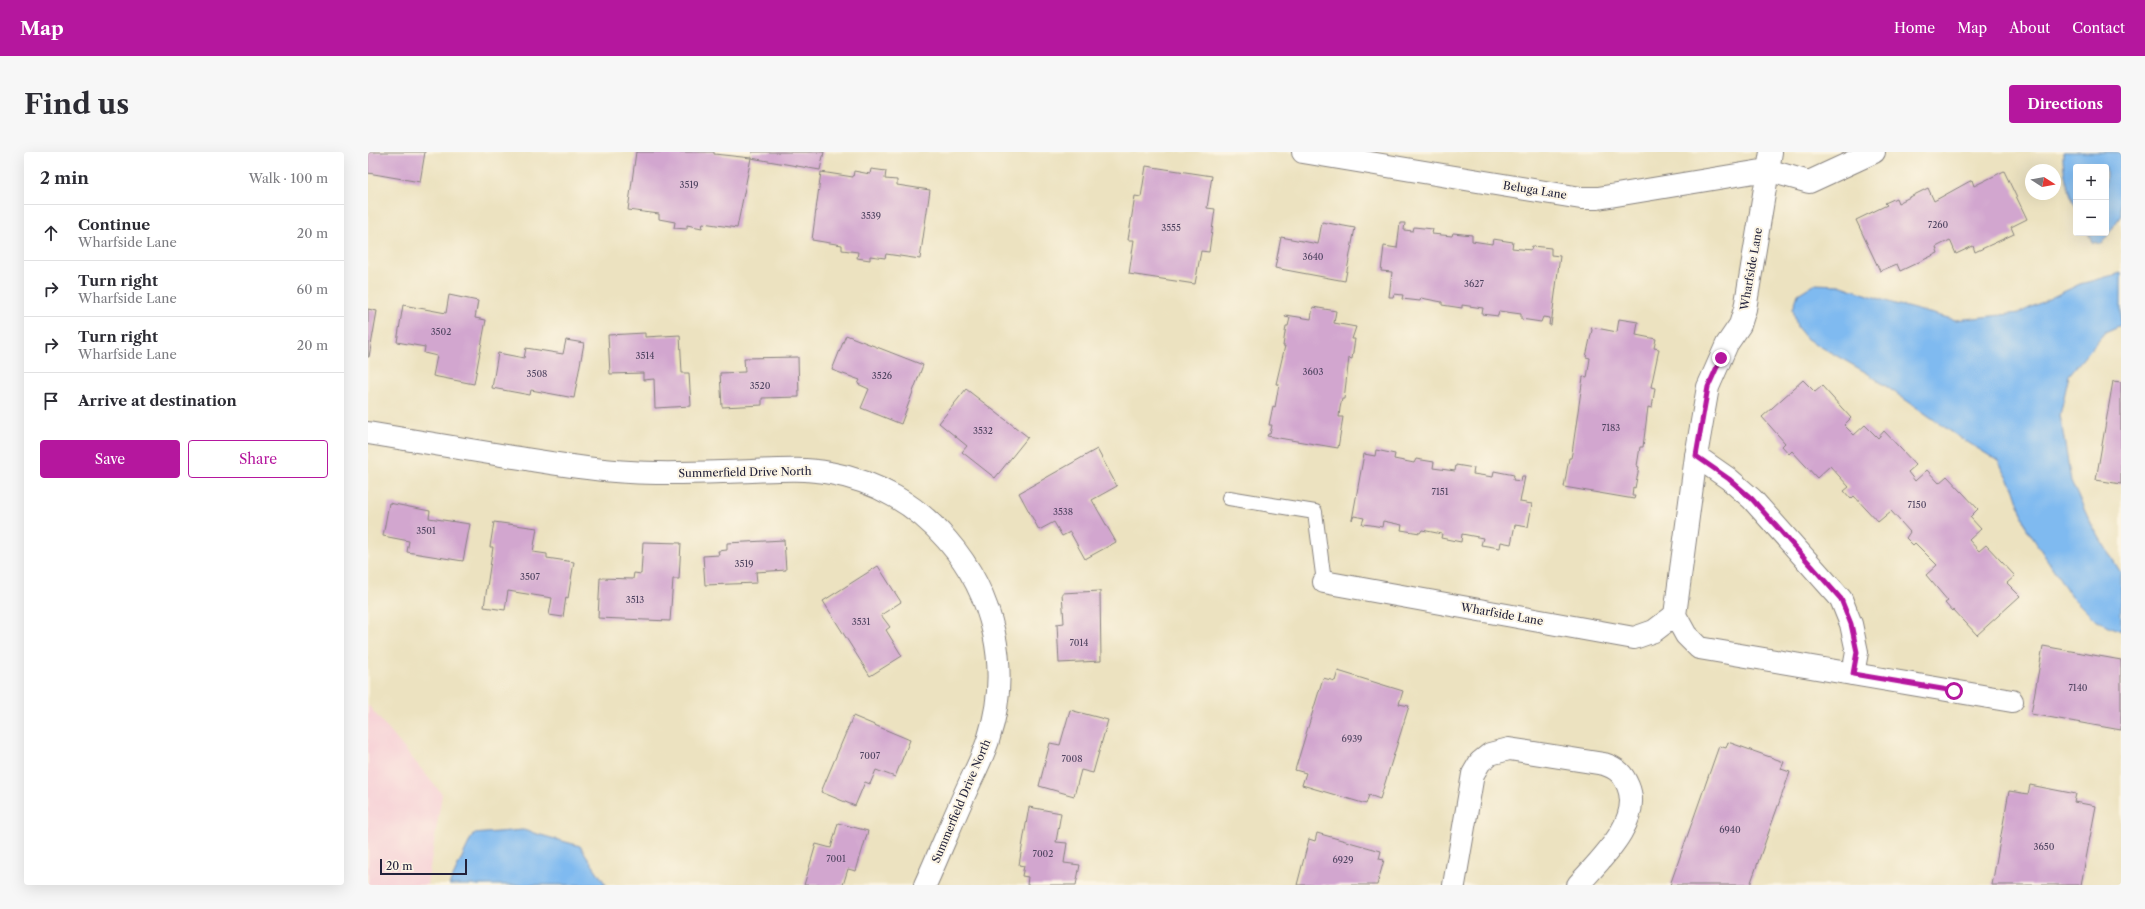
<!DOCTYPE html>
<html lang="en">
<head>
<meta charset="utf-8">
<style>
  :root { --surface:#fff; --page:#f7f7f7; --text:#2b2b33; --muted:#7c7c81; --line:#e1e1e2; --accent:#b5179e }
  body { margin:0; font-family:"Libre Caslon Text",serif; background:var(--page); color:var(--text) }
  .controls { position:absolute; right:12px; top:12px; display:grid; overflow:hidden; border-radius:4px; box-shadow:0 4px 16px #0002 }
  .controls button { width:36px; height:36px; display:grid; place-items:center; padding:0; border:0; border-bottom:1px solid var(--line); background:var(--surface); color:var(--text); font:20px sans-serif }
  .compass { position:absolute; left:1657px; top:12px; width:36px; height:36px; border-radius:50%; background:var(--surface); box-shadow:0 4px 16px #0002; rotate:101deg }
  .scale { position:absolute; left:12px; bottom:10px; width:87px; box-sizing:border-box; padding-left:4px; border:2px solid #22223b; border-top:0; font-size:11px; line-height:14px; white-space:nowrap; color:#22223b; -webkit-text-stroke:3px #fcf5e5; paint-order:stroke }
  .stop { position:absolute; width:12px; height:12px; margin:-9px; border:3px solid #b5179e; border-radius:50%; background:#fff }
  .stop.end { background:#b5179e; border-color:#fff; box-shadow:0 1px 4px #0008 }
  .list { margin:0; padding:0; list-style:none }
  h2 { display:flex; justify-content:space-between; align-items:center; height:52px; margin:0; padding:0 16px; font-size:17px }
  h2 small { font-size:13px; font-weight:400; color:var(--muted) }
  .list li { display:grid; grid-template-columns:26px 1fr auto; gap:12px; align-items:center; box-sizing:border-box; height:56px; padding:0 16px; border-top:1px solid var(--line) }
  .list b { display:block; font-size:15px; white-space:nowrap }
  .list p { margin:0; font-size:13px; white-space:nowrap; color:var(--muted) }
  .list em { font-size:13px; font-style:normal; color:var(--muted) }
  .actions { display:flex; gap:8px; padding:12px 16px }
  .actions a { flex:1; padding:9px 0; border:1px solid var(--accent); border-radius:4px; text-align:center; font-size:14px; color:var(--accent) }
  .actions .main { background:var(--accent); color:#fff }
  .icon { flex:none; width:22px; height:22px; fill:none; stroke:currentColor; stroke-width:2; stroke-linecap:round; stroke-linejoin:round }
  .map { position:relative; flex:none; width:1753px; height:733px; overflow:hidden; border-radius:4px }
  header { display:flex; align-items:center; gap:24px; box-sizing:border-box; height:56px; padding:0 20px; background:var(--accent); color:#fff }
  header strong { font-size:19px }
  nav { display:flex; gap:22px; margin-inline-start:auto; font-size:14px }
  .intro { display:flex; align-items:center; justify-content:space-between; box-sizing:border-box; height:96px; padding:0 24px }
  h1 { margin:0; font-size:28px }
  .button { padding:10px 18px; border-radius:4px; background:var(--accent); color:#fff; font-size:14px; font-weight:700 }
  main { display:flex; gap:24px; padding:0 24px }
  aside { flex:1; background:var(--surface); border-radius:4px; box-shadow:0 4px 16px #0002 }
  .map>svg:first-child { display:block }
  .built { fill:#f6cfd6 }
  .water { fill:#7fbaf0; stroke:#506e96 }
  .building { fill:#d2a6cf }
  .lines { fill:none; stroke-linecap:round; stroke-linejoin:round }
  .lane-casing { stroke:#87827e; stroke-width:16 }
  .street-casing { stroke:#87827e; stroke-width:24 }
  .lane { stroke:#fff; stroke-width:14 }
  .street { stroke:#fff; stroke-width:22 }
  .route { stroke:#b5179e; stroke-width:5 }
  .labels { text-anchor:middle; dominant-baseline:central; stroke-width:4; stroke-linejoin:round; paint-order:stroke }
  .number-label { font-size:9px; fill:#4e4360 }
  .street-label { font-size:11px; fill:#22223b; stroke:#fcf5e5 }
</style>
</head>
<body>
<header>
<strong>Map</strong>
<nav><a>Home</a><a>Map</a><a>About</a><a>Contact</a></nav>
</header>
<div class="intro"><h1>Find us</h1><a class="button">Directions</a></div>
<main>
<aside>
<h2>2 min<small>Walk · 100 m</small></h2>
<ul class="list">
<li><svg class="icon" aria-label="ahead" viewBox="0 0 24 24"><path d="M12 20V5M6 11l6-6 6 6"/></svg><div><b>Continue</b><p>Wharfside Lane</p></div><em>20 m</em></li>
<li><svg class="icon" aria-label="right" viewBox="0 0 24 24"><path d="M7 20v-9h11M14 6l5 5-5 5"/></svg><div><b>Turn right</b><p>Wharfside Lane</p></div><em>60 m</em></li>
<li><svg class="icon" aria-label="right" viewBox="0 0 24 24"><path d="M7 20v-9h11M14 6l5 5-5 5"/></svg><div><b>Turn right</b><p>Wharfside Lane</p></div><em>20 m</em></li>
<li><svg class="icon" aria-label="arrive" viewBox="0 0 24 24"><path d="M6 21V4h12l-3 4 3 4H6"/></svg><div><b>Arrive at destination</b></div></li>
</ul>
<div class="actions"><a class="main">Save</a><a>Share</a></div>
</aside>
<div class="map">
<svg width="1753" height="733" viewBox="0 0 1753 733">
  <rect width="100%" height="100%" fill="#fcf5e5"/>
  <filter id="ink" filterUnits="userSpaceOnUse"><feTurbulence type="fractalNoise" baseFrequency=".025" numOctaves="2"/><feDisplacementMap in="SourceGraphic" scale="8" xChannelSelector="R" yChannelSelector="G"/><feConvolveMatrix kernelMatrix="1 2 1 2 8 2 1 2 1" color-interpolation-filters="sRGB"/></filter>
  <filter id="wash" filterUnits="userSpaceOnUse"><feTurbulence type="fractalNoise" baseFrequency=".012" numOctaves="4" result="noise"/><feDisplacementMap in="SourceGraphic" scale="16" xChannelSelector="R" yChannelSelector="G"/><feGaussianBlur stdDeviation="0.9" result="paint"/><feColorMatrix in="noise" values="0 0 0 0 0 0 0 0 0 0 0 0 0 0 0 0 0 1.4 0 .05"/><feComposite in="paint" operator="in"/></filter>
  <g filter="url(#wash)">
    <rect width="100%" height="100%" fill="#ece2c0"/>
    <polygon class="built" points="0,553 74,642 59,733 0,733"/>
    <g class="water">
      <path d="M1695 0H1753V63L1734 92 1724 90 1720 81H1738V15H1708V55C1700 39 1694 18 1695 0Z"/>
      <polygon points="1753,121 1753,173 1737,180 1701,223 1692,263 1703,329 1722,370 1753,421 1753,479 1727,468 1703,444 1659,377 1645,335 1630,309 1588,283 1499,221 1439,187 1429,175 1425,157 1430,142 1446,132 1471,133 1527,152 1588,168 1651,161 1712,132"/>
      <polygon points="155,678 212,694 238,733 81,733 105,682"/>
    </g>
    <g id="blocks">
      <g class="building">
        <polygon points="0,0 57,0 52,30 0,21"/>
        <polygon points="268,0 346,0 346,2 383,6 369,76 335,71 334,76 319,73 319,77 306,76 307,70 291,67 291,62 260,58"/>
        <polygon points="384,0 456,0 452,18 383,6"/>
        <polygon points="778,14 844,24 839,56 847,57 841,100 833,99 827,132 761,122 766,88 760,88 767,44 773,45"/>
        <polygon points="503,17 518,19 517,27 529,28 529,33 562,38 552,107 518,102 517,106 502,104 502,108 489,106 490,100 474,98 474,93 444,88 453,20 485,25 486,19 502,22"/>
        <polygon points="1636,19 1659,67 1643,75 1646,82 1607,100 1605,94 1588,102 1582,88 1568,95 1570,101 1532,119 1529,112 1512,119 1488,68 1519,53 1517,51 1528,46 1530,51 1560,36 1566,49 1604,28 1606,34"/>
        <polygon points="954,70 987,76 977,129 907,116 913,85 950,92"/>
        <polygon points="1032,71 1037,71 1036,78 1045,79 1046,75 1065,77 1064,82 1084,84 1085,81 1104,83 1104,89 1124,92 1125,87 1145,90 1144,96 1163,98 1164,94 1183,96 1183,103 1192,104 1183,173 1181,173 1182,166 1175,165 1173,170 1153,167 1153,162 1131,159 1130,164 1114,162 1115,156 1094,153 1094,156 1074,153 1074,150 1053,146 1052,149 1034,147 1035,143 1026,142 1025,145 1021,145 1024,120 1013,119 1016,94 1029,96"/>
        <polygon points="81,143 110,149 107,166 118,168 106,232 65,224 69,204 56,201 57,195 29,190 35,153 78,161"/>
        <polygon points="945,155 968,159 966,171 988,175 984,187 987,187 984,207 981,206 976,247 974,247 972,256 971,265 975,265 970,296 899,284 900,282 902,282 904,273 901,273 905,254 907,255 911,232 908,232 917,194 915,194 918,174 920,174 922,166 917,165 918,163 943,167"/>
        <polygon points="0,157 9,159 1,205 0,205"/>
        <polygon points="1251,167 1270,170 1268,183 1288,187 1286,196 1291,197 1283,235 1287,236 1284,256 1280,255 1275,295 1272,295 1269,314 1271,315 1267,336 1265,335 1264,344 1267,344 1266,347 1196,335 1201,306 1203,306 1204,301 1215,225 1219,226 1222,206 1218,205 1224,178 1223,175 1249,180"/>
        <polygon points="277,181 277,185 312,183 314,221 321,221 323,254 287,256 286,227 275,228 275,221 242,222 240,183"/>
        <polygon points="478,183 555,213 533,272 493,256 501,237 490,232 492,228 464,218"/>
        <polygon points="198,188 216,191 206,246 163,238 162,243 124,236 130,201 156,206 158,196 195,202"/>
        <polygon points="430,205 431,245 394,246 394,253 354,255 352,221 377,220 376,206"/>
        <polygon points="1435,228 1447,240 1454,234 1483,266 1476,273 1486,283 1497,273 1510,286 1516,279 1548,313 1540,320 1547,329 1559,318 1571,331 1579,324 1610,357 1602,365 1613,377 1601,388 1611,399 1618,393 1647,424 1639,431 1652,444 1609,483 1585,457 1584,459 1577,451 1580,449 1558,423 1569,413 1547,391 1545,393 1538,386 1542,380 1523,359 1510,370 1486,344 1483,347 1476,339 1481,335 1462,314 1449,326 1424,299 1421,302 1414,294 1417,291 1394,265"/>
        <polygon points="1745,229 1753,230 1753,332 1728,328"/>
        <polygon points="598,237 660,285 627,326 594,300 599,294 571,271"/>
        <polygon points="729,297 749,334 724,348 748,390 717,407 702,380 694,384 686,370 671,378 651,341"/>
        <polygon points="1008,298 1027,302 1026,307 1046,311 1048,307 1066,310 1065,316 1087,319 1088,313 1106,316 1105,322 1125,325 1126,319 1146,323 1145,328 1153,329 1154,324 1157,324 1152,350 1164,352 1160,375 1147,373 1143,392 1133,390 1132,396 1113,393 1115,386 1094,382 1093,390 1073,386 1074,382 1054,378 1052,381 1033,378 1034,373 1015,369 1014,375 1003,373 994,372 996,366 986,364 984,368 996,302 1007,304"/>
        <polygon points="21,351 62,359 61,366 102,372 95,409 39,400 41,389 15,384"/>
        <polygon points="126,370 169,376 165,400 179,402 179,406 206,410 200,446 198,445 195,465 181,463 184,446 140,439 137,458 116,455 125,395 122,395"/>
        <polygon points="416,388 418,418 388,420 389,431 337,433 335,404 351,403 350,399 359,398 359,391"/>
        <polygon points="275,390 313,391 311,427 305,427 302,469 230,466 232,426 265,427 266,421 273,422"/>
        <polygon points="510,414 533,450 513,463 522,475 518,478 534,504 502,524 455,449"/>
        <polygon points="732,439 733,509 691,511 689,472 696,471 694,441"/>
        <polygon points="1675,494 1753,508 1753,578 1663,562"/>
        <polygon points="970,519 1035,539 1031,552 1041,554 1012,647 1001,643 998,652 934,633 938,621 927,618 955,526 967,529"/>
        <polygon points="702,558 740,568 725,621 713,618 706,644 671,634 682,591 692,593"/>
        <polygon points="485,564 542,588 527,625 508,618 502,632 497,630 487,654 453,640"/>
        <polygon points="1360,590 1416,610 1413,617 1422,620 1382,733 1302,733 1351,594 1358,596"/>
        <polygon points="1662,633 1708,642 1706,650 1728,654 1713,733 1624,733 1641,639 1660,642"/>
        <polygon points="661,655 693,661 688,690 699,691 696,711 712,713 708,733 659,733 660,725 654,724 656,714 651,713"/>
        <polygon points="470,671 500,679 488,719 480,717 475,733 436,733 448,692 463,696"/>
        <polygon points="949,681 1013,699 1011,707 1016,708 1009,733 929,733 941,687 947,689"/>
      </g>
    </g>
  </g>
  <g filter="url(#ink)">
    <use href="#blocks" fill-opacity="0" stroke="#87827e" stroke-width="1"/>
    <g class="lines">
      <defs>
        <polyline id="lane" points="861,346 947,360 956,430"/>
        <g id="street">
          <polyline points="935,0 1213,46 1230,46 1399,18 1441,30 1506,0"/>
          <polyline points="1403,0 1377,157 1372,173 1359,192 1340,235 1328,304 1361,327 1384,347 1473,447 1483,472 1489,500 1485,522"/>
          <path d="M0 281C48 289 97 297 145 305 184 311 222 318 262 320 302 323 344 320 384 319 410 318 437 316 462 321 508 329 549 353 579 388 626 442 643 516 621 585 616 603 606 621 598 639 584 670 571 702 557 733"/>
          <polyline points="1328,304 1307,463 1318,483 1331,496 1644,549"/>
          <polyline points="956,430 1266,486 1286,479 1307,463"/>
          <path d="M1086 733 1105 622 1112 610 1122 602 1141 597 1236 612C1249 616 1255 622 1260 634 1275 669 1231 709 1210 733"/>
        </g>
      </defs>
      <use href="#lane" class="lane-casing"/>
      <use href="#street" class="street-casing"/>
      <use href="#lane" class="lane"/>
      <use href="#street" class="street"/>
    </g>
  </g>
  <g class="lines" filter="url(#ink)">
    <polyline class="route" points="1353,206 1340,235 1328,304 1361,327 1384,347 1473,447 1483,472 1489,500 1485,522 1586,539"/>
  </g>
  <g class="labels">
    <g class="number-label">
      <text x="321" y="32">3519</text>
      <text x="503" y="63">3539</text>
      <text x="1570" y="72">7260</text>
      <text x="803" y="75">3555</text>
      <text x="945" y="104">3640</text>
      <text x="1106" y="131">3627</text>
      <text x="73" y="179">3502</text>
      <text x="277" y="203">3514</text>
      <text x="945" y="219">3603</text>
      <text x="169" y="221">3508</text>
      <text x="514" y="223">3526</text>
      <text x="392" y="233">3520</text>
      <text x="1243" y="275">7183</text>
      <text x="615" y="278">3532</text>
      <text x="1072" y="339">7151</text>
      <text x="1549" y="352">7150</text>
      <text x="695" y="359">3538</text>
      <text x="58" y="378">3501</text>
      <text x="376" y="411">3519</text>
      <text x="162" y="424">3507</text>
      <text x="267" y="447">3513</text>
      <text x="493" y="469">3531</text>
      <text x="711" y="490">7014</text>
      <text x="1710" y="535">7140</text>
      <text x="984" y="586">6939</text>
      <text x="502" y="603">7007</text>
      <text x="704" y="606">7008</text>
      <text x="1362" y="677">6940</text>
      <text x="1676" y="694">3650</text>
      <text x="675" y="701">7002</text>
      <text x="468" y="706">7001</text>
      <text x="975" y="707">6929</text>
    </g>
    <g class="street-label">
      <text transform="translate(1167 38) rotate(9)">Beluga Lane</text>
      <text transform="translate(1383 117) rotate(-80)">Wharfside Lane</text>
      <text transform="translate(377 320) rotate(-1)">Summerfield Drive North</text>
      <text transform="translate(1134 462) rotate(10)">Wharfside Lane</text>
      <text transform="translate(593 649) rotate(-67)">Summerfield Drive North</text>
    </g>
  </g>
</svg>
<div class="controls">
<button>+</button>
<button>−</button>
</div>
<svg class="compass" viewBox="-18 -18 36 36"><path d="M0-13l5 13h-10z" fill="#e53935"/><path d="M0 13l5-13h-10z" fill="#7c7c81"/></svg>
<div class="scale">20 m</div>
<div class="stop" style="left:1586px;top:539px"></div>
<div class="stop end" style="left:1353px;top:206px"></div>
</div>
</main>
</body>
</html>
